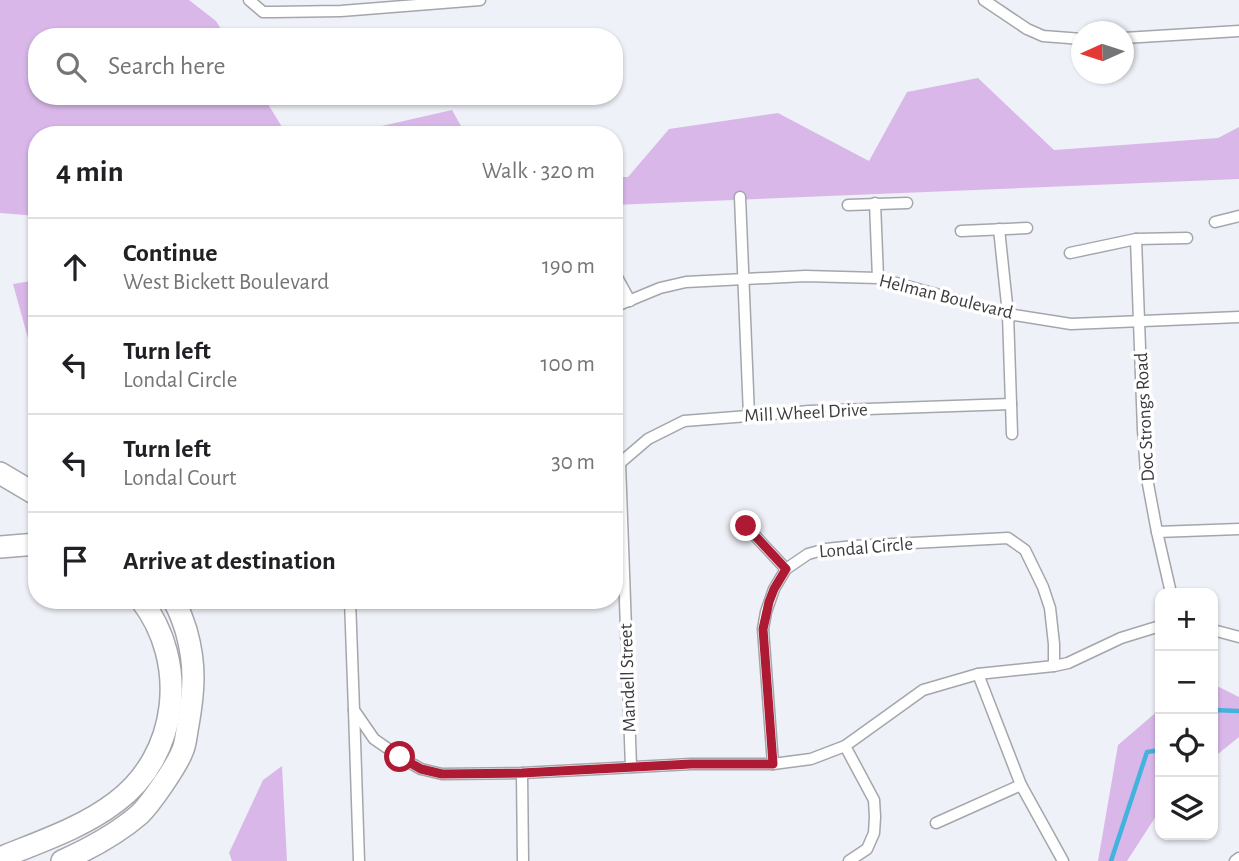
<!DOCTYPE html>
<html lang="en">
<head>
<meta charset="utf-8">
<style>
  :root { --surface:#fff; --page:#f6f6f6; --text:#202124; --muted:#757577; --line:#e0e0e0 }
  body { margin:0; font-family:"Alegreya Sans",sans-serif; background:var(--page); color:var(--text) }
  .controls { position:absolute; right:21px; bottom:21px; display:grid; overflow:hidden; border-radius:14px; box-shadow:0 2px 5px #0004 }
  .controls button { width:63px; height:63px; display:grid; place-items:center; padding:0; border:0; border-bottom:2px solid var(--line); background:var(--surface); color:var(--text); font:35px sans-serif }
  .compass { position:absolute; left:1071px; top:21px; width:63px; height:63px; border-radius:50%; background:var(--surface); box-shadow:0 2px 5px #0004; rotate:267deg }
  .stop { position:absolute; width:21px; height:21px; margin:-16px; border:5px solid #ae1a33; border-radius:50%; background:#fff }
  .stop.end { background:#ae1a33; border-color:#fff; box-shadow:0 2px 7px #0008 }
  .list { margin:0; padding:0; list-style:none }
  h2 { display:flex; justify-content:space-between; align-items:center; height:91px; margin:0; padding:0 28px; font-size:30px }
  h2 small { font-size:23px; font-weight:400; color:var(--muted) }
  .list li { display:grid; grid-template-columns:46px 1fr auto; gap:21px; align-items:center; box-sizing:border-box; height:98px; padding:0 28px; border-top:2px solid var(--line) }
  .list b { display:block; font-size:26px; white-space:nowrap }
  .list p { margin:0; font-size:23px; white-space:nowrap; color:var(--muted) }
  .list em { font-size:23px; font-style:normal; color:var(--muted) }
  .icon { flex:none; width:38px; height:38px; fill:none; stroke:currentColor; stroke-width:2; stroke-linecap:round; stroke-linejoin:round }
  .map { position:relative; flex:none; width:1239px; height:861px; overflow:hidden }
  .search { position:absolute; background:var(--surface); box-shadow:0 2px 5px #0004; left:28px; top:28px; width:595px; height:77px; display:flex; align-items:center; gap:18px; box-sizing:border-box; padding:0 24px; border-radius:28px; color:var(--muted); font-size:26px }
  .panel { position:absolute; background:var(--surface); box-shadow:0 2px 5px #0004; left:28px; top:126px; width:595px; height:483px; border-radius:28px }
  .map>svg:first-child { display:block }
  .green { fill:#d9b8e9 }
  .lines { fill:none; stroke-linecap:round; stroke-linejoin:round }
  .stream { stroke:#43b2dc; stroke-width:4.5 }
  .street-casing { stroke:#a4a6ac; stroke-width:13 }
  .highway-casing { stroke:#a4a6ac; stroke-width:24 }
  .street { stroke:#fff; stroke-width:10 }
  .highway { stroke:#fff; stroke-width:21 }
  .route { stroke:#ae1a33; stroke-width:9 }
  .labels { text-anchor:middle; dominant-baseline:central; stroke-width:7; stroke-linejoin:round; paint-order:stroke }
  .street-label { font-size:19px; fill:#3c3c3f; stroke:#fff }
</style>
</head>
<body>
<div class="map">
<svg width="1239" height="861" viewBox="0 0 1239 861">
  <rect width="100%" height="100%" fill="#eff1f8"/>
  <g class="green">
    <polygon points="0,0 189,0 216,21 226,37 37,37 37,96 263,96 287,135 37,135 37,216 0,213"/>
    <polygon points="978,78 1054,150 1218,138 1239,127 1239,179 614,205 614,177 628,177 669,129 778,113 869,161 907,92"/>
    <polygon points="452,110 466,135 342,135"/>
    <polygon points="37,280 37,371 13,284"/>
    <polygon points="1213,684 1239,697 1239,737 1213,758"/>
    <polygon points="1160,709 1160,810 1127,861 1098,861 1118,745"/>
    <polygon points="282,766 287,861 232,861 229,853 263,780"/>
  </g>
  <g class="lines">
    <g class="stream">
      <polyline points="1213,710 1239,711"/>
      <polyline points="1111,861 1147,752 1160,750"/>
    </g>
    <defs>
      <g id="street">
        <polyline points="249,0 263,12 274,12 341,11 480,0"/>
        <polyline points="984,0 1027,29 1043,36 1082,39"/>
        <polyline points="1124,38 1239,31"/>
        <polyline points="740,197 749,415"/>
        <polyline points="875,203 878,278"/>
        <polyline points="848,205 907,203"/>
        <polyline points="1215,222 1239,216"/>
        <polyline points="999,229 1008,314 1012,434"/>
        <polyline points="961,231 1027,228"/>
        <polyline points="1136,239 1143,430 1146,473 1157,532 1171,593"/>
        <polyline points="1070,253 1136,239 1187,238"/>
        <polyline points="614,272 630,301"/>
        <polyline points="614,307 660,288 686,282 805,276 878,278 1008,314 1071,324 1239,317"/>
        <polyline points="614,462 620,463 648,439 684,421 810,411 1011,404"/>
        <polyline points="620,463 631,767"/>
        <polyline points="746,526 786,569"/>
        <polyline points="1157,532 1239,529"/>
        <polyline points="350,600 354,710 374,739 400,757 421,769 442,774 522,773 691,764 773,764 811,759 845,746 923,690 978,674 1054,666 1068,663 1121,638 1160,626"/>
        <polyline points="1213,630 1239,637"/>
        <polyline points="978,674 1021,785 1063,861"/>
        <polyline points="354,710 359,861"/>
        <polyline points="845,746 874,800 875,817 874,833 867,849 849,861"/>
        <polyline points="773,764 763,629 766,612 774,589 786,569 808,554 826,549 854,546 1008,538 1025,550 1043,587 1050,608 1054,644 1054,666"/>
        <polyline points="522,773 523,861"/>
        <polyline points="936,823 1021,785"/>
        <polyline points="1235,861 1239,858"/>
      </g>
      <g id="highway">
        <polyline points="0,473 37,495"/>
        <polyline points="0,547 37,544"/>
        <path d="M0 858C39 842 82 828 116 802 179 755 189 662 141 600"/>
        <path d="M62 861C89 849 117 834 140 814 151 803 176 767 182 752 186 744 186 734 188 725 194 690 196 665 186 630 182 619 180 610 173 600"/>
      </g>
    </defs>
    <use href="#street" class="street-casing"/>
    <use href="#highway" class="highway-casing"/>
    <use href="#street" class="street"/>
    <use href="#highway" class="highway"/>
  </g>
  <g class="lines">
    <polyline class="route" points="400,757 421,769 442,774 522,773 691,764 773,764 763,629 769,602 774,589 786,569 746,526"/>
  </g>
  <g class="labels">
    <g class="street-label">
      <text transform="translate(946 297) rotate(14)">Helman Boulevard</text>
      <text transform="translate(806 413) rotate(-3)">Mill Wheel Drive</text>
      <text transform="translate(1145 417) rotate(-93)">Doc Strongs Road</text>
      <text transform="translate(866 548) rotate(-5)">Londal Circle</text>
      <text transform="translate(628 678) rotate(-92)">Mandell Street</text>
    </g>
  </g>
</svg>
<div class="controls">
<button>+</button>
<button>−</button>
<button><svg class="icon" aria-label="locate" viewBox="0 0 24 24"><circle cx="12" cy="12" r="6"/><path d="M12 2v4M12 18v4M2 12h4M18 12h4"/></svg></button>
<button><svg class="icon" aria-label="layers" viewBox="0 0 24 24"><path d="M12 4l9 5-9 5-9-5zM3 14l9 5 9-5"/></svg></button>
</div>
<svg class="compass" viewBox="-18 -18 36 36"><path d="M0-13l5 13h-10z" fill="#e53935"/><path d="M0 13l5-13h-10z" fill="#757577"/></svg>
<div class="stop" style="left:400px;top:757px"></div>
<div class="stop end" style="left:746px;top:526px"></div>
<div class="search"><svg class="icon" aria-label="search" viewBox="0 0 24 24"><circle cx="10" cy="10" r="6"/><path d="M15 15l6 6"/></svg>Search here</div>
<section class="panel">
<h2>4 min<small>Walk · 320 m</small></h2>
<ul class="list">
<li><svg class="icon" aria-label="ahead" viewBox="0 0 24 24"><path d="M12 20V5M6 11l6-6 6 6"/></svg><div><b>Continue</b><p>West Bickett Boulevard</p></div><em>190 m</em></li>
<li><svg class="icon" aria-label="left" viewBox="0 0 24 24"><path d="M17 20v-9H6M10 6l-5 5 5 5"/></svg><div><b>Turn left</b><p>Londal Circle</p></div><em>100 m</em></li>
<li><svg class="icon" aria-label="left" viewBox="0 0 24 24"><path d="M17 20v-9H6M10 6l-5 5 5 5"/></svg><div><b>Turn left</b><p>Londal Court</p></div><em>30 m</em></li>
<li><svg class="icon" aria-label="arrive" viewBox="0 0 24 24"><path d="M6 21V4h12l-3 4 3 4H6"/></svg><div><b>Arrive at destination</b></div></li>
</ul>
</section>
</div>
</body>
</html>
